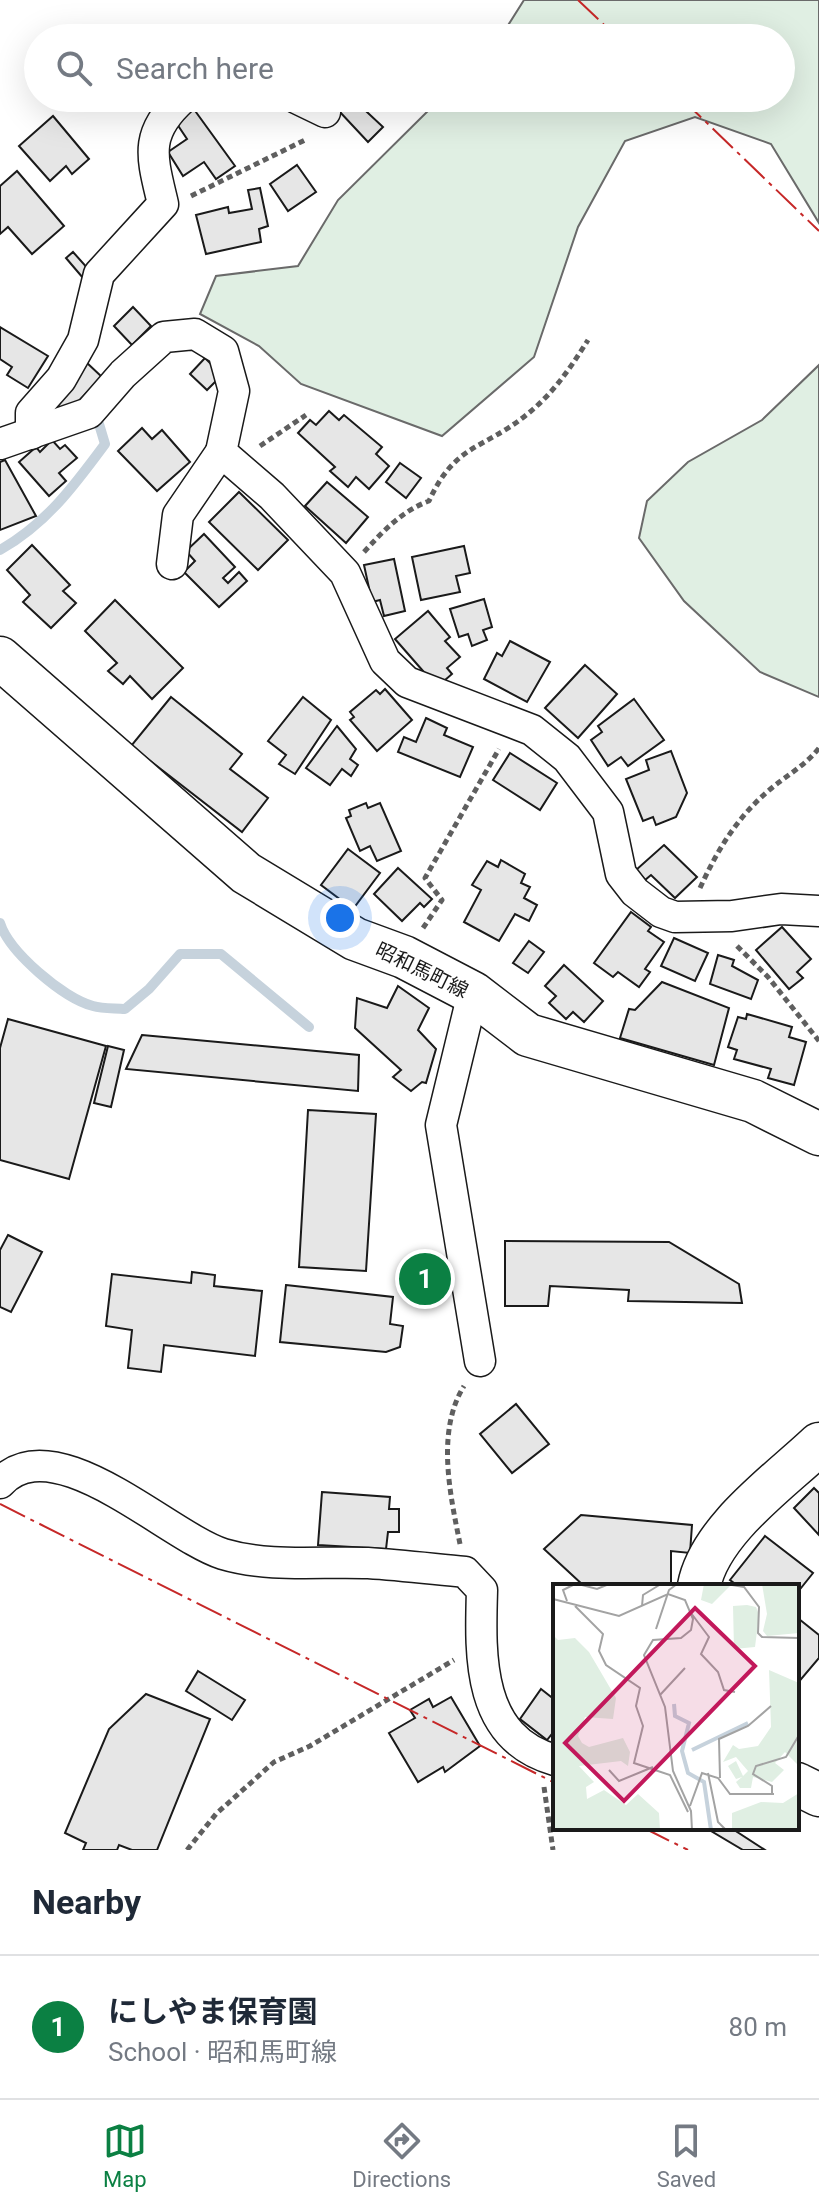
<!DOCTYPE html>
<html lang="en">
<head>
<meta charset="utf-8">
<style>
  :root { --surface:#fff; --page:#f2f2f3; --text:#1f2937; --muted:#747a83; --line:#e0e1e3; --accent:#0b8043 }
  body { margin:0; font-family:Roboto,"Noto Sans JP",sans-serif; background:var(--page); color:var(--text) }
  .you { position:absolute; left:340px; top:918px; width:28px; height:28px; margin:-20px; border:6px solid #fff; border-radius:50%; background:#1a73e8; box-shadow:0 0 0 12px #1a73e833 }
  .badge { display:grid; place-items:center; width:52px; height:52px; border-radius:50%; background:var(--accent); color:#fff; font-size:26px; font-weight:700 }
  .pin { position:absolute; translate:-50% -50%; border:4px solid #fff; box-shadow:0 2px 8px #0006 }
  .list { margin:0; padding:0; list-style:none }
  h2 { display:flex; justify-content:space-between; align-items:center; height:104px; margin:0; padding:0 32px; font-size:34px }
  h2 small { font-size:26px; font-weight:400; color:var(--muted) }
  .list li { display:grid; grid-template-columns:52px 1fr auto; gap:24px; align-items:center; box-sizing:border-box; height:144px; padding:0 32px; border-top:2px solid var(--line) }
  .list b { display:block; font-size:30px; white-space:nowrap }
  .list p { margin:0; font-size:26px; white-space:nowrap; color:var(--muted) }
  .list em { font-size:26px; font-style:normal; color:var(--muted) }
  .icon { flex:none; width:44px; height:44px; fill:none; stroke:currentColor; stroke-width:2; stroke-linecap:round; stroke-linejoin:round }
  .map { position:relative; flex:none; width:819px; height:1850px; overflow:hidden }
  .search { position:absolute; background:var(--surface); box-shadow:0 8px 32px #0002; left:24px; right:24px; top:24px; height:88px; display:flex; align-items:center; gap:20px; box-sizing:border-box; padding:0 28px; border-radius:44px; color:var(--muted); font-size:30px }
  .sheet { height:248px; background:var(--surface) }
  nav { display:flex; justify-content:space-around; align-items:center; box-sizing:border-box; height:112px; border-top:2px solid var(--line); background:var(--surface); font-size:22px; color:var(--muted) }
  nav a { display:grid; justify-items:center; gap:4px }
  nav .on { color:var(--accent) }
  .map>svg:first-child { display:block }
  .green { fill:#e0efe3; stroke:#6a6a6a; stroke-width:2 }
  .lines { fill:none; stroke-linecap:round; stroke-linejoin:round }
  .stream { stroke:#c6d2dc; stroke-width:10 }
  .building { fill:#e6e6e6; stroke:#1a1a1a; stroke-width:2 }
  .street-casing { stroke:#1a1a1a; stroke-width:33 }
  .secondary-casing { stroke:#1a1a1a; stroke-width:45 }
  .path { stroke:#5f5f5f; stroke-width:5; stroke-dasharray:6 4; stroke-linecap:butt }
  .street { stroke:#fff; stroke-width:30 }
  .secondary { stroke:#fff; stroke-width:42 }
  .power { stroke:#c62828; stroke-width:2; stroke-dasharray:28 6 4 6; stroke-linecap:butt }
  .labels { text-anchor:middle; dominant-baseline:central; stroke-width:6; stroke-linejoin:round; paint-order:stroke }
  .street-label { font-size:20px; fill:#1a1a1a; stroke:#fff }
  .inset-river { fill:none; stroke:#c6d2dc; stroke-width:4 }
  .inset-road { fill:none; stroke:#a3a3a3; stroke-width:2 }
  .view { fill:#c2185b; fill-opacity:0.15; stroke:#c2185b; stroke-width:4 }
  .inset-edge { fill:none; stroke:#1a1a1a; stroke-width:4 }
</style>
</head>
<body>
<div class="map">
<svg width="819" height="1850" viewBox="0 0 819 1850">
  <rect width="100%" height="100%" fill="#fff"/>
  <g class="green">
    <polygon points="524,0 819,0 819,223 771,144 695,117 625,141 578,227 534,357 442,436 301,384 259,346 200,314 216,276 298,266 338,200 441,98 781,98 781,38 500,38"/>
    <polygon points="819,365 819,697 760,672 684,601 639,538 647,501 688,462 762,420"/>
  </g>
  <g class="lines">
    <g class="stream">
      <path d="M0 550C46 524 74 486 105 444L99 424"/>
      <path d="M0 923C9 952 63 998 93 1006 103 1009 115 1008 125 1009L149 989 180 954H221L309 1027"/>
    </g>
  </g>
  <g class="building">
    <polygon points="352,98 383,127 368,142 339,111"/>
    <polygon points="193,108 235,166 216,179 204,162 183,176 168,152 187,139 175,121"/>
    <polygon points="53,116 89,159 72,174 66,166 50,181 19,146"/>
    <polygon points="297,165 316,192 288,211 270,184"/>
    <polygon points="17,171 64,226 32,254 8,227 0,234 0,186"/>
    <polygon points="260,188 268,226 259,229 261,242 206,254 196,215 228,207 229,213 252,209 248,190"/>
    <polygon points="73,252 90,271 83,278 66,258"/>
    <polygon points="133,307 151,326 132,345 114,326"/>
    <polygon points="0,327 48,356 28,388 7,375 12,367 0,359"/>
    <polygon points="205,358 222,375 207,390 190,374"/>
    <polygon points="86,362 102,377 66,414 51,398"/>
    <polygon points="329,411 339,420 344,415 382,447 376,454 389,466 369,489 356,477 348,487 330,471 335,467 298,433 310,420 316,425"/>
    <polygon points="142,428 152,439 162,430 190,462 157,491 118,451"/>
    <polygon points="52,440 60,449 65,445 77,458 59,473 66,481 49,496 19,462 36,447 40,452"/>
    <polygon points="5,460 36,516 0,530 0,462"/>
    <polygon points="400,463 421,478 406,498 386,482"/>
    <polygon points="327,482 368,517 346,543 305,506"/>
    <polygon points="239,492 288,540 258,570 209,522"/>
    <polygon points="204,534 235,567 223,578 228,583 239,572 247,581 219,607 184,572 195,561 186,551"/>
    <polygon points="32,545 70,585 63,591 76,603 51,628 23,602 30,595 7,570"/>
    <polygon points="464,546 470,573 456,576 460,592 421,600 412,557"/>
    <polygon points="394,559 405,611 384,616 380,600 372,602 364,565"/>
    <polygon points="484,599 492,627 483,630 487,640 472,646 468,634 459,637 450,609"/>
    <polygon points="115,600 183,668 152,699 130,676 123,684 108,671 117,663 85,631"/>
    <polygon points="428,611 450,637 445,641 460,657 447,668 452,674 437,687 395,639"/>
    <polygon points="510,641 550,662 527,702 484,679 497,653 502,656"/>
    <polygon points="585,665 617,694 578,738 545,708"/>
    <polygon points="385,689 412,720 377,751 350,720 354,717 350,712 376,690 380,694"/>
    <polygon points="171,697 242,754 230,769 268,798 242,832 131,746"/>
    <polygon points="303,697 331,720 295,774 279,764 286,755 268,741"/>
    <polygon points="634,699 664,740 628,766 621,757 608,766 591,740 602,732 598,726"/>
    <polygon points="426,718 447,728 444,735 473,747 460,777 398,752 404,737 416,742"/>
    <polygon points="337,726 356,749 350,759 358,765 351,776 342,769 330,785 306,768"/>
    <polygon points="671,751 687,793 676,817 656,825 653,817 643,821 626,779 649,770 646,760"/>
    <polygon points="510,753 557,783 540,810 493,780"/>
    <polygon points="366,803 368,808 380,803 401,851 377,861 370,846 360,851 346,818 351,816 349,810"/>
    <polygon points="664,845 697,877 675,898 651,875 645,880 636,870"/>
    <polygon points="348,849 380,873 353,909 321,885"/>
    <polygon points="501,860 525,874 521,883 530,887 524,898 537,905 529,921 515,914 499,941 464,922 481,890 472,885 487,861 498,867"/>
    <polygon points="398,868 432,899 424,907 420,903 402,921 374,894"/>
    <polygon points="631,912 651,927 648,931 664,942 645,969 650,972 639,987 618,972 613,977 594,963"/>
    <polygon points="782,927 811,959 797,972 803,978 789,989 756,950"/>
    <polygon points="674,938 708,953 695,981 661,966"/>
    <polygon points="529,941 544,952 528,973 513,963"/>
    <polygon points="718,955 734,960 732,966 758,980 751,999 710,984"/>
    <polygon points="564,965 603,1001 584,1022 573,1012 566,1019 549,1003 556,996 545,986"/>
    <polygon points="662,982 729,1008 714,1065 620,1038 629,1009 635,1010"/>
    <polygon points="398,986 429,1008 418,1030 436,1049 426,1083 422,1082 411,1091 393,1077 401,1070 355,1028 357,998 387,1008"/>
    <polygon points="747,1014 792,1027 789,1037 806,1042 794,1085 768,1078 771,1069 734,1059 737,1050 728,1047 738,1017 746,1019"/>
    <polygon points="8,1019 106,1046 69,1179 0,1160 0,1048"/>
    <polygon points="142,1035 359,1055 358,1091 126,1069"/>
    <polygon points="108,1046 124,1050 111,1107 94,1103"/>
    <polygon points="308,1110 376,1114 366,1271 299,1267"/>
    <polygon points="8,1235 42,1252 11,1312 0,1307 0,1250"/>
    <polygon points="505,1241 669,1242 739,1284 742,1303 628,1301 629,1290 550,1286 548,1306 505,1306"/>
    <polygon points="440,1264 439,1297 419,1299 417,1266"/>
    <polygon points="192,1272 215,1275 214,1286 262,1291 255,1356 164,1345 161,1372 128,1368 132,1330 106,1326 112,1274 191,1283"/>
    <polygon points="286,1285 393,1297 390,1324 403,1326 400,1347 386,1352 280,1342"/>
    <polygon points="516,1404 549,1444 512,1473 480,1434"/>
    <polygon points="814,1488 819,1493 819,1535 794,1508"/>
    <polygon points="322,1492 390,1497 389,1509 399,1509 399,1532 388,1532 386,1549 318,1545"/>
    <polygon points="581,1515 692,1525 690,1553 671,1551 671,1586 584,1586 544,1549"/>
    <polygon points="765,1536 813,1573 797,1593 797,1586 738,1586 730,1580"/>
    <polygon points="799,1619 819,1635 819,1658 797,1684"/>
    <polygon points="198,1671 245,1700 232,1720 186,1691"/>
    <polygon points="541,1689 555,1700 555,1730 547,1740 520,1719"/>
    <polygon points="146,1694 210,1719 157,1850 132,1850 119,1845 117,1850 83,1850 86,1843 65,1833 109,1729"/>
    <polygon points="451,1697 480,1746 445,1772 443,1767 418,1782 389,1733 415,1718 410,1710 429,1699 433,1707"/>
    <polygon points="706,1828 731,1828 765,1850 743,1850"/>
  </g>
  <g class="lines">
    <defs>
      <g id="street">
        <polyline points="296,98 325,112"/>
        <path d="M31 434V413L61 379 83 340 99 274 163 204C152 157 143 134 183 98"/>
        <polyline points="0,444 89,413 123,374 164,337 195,334 223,351 234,391 221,452 272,496 345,573 385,661 407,682 532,730 567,758 608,812 621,874 635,892 661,912 675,917 732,916 781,909 819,911"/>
        <polyline points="172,564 178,515 221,452"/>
        <polyline points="473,993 441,1125 480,1361"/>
        <path d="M0 1483C54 1424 167 1536 223 1554 270 1568 320 1561 368 1563 400 1565 433 1569 465 1572L482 1590C480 1657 477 1738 555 1760"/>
      </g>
      <g id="secondary">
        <polyline points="0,658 246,873 355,939 404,957 473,993 528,1035 753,1101 819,1134"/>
        <path d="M699 1586C710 1530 779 1482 819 1444"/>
        <polyline points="797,1784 819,1795"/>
      </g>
    </defs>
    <use href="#street" class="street-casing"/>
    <use href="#secondary" class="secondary-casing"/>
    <g class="path">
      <polyline points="191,196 307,139"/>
      <polyline points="260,446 306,415"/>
      <path d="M364 552C384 530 402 511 429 501 455 444 482 450 525 416 553 394 569 370 588 340"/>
      <path d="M700 888C717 851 736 819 767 792 785 776 804 767 819 748"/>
      <polyline points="423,928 442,900 425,878 499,749"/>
      <polyline points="737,946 768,977 819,1041"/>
      <path d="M460 1544C450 1494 436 1431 464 1386"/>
      <polyline points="544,1787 553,1850"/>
      <polyline points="187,1850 216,1814 274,1762 310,1746 454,1660"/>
    </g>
    <use href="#street" class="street"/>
    <use href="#secondary" class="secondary"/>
    <g class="power">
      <polyline points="578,0 618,38"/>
      <polyline points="681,98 819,231"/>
      <polyline points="0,1504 555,1783"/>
      <polyline points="644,1828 688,1850"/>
    </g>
  </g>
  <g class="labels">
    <g class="street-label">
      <text transform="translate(422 970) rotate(26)">昭和馬町線</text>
    </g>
  </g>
  <g transform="translate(553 1584)">
    <rect width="246" height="246" fill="#fff"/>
    <path d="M151 0H179L159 20 148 16ZM209 0H246V49L214 52 210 47 214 30ZM194 21 203 23 206 31 202 63 181 65 180 22ZM0 51 5 56 22 54 36 68 63 114 60 135 32 133 25 152 29 159 36 163 70 154 77 168 75 182 68 177 26 182 41 198 33 203 34 215 51 206 73 221 85 210 106 229 107 246H0ZM216 86 246 99V182L232 168 222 179 231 186 219 198 200 193 198 204H187L183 198 189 193 183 195 175 182 183 177 190 192 195 187 183 173 170 178 180 161 186 165 205 162 218 143ZM246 209V246L179 244V229L208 218 230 219Z" fill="#e0efe3"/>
    <path class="inset-river" d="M121 120 122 132 136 139 129 167 135 189 151 198 158 246M139 166 195 139"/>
    <path class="inset-road" d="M25 0 44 5 56 0M173 0 191 3 206 23 205 49 209 53 246 54M0 15 66 32 115 10 132 16 140 35 138 46 128 54 100 56 91 71 112 123 120 187 138 227 139 246M14 17 10 6 22 0M22 22 50 50 46 67 53 81 87 104 83 122 90 142 81 179 117 191 135 228M89 22 90 11 108 0M138 29 156 53 148 70 165 88 171 106 182 108M103 45 116 6 124 0M107 111 132 84M56 186 66 197 100 183M155 189 165 238 173 246M167 194 166 155 195 142 218 122M219 209V202L200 190 203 182 233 173 246 151M137 222 149 189 165 194 177 210H221"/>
    <path class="view" d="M142 24 202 82 71 217 12 159Z"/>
    <rect width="246" height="246" class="inset-edge"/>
  </g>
</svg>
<div class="you"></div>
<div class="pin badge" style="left:425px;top:1279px">1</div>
<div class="search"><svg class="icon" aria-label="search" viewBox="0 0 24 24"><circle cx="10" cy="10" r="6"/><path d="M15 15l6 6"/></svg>Search here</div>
</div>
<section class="sheet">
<h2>Nearby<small></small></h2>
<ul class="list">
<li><span class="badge">1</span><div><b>にしやま保育園</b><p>School · 昭和馬町線</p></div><em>80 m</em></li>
</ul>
</section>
<nav>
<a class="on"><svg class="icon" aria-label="map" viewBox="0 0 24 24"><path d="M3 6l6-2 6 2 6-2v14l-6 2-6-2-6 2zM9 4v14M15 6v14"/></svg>Map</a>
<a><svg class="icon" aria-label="directions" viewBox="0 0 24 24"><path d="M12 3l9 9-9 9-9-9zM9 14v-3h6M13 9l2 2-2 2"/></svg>Directions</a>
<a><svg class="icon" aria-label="saved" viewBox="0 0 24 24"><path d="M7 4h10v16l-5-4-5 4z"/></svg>Saved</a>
</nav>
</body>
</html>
